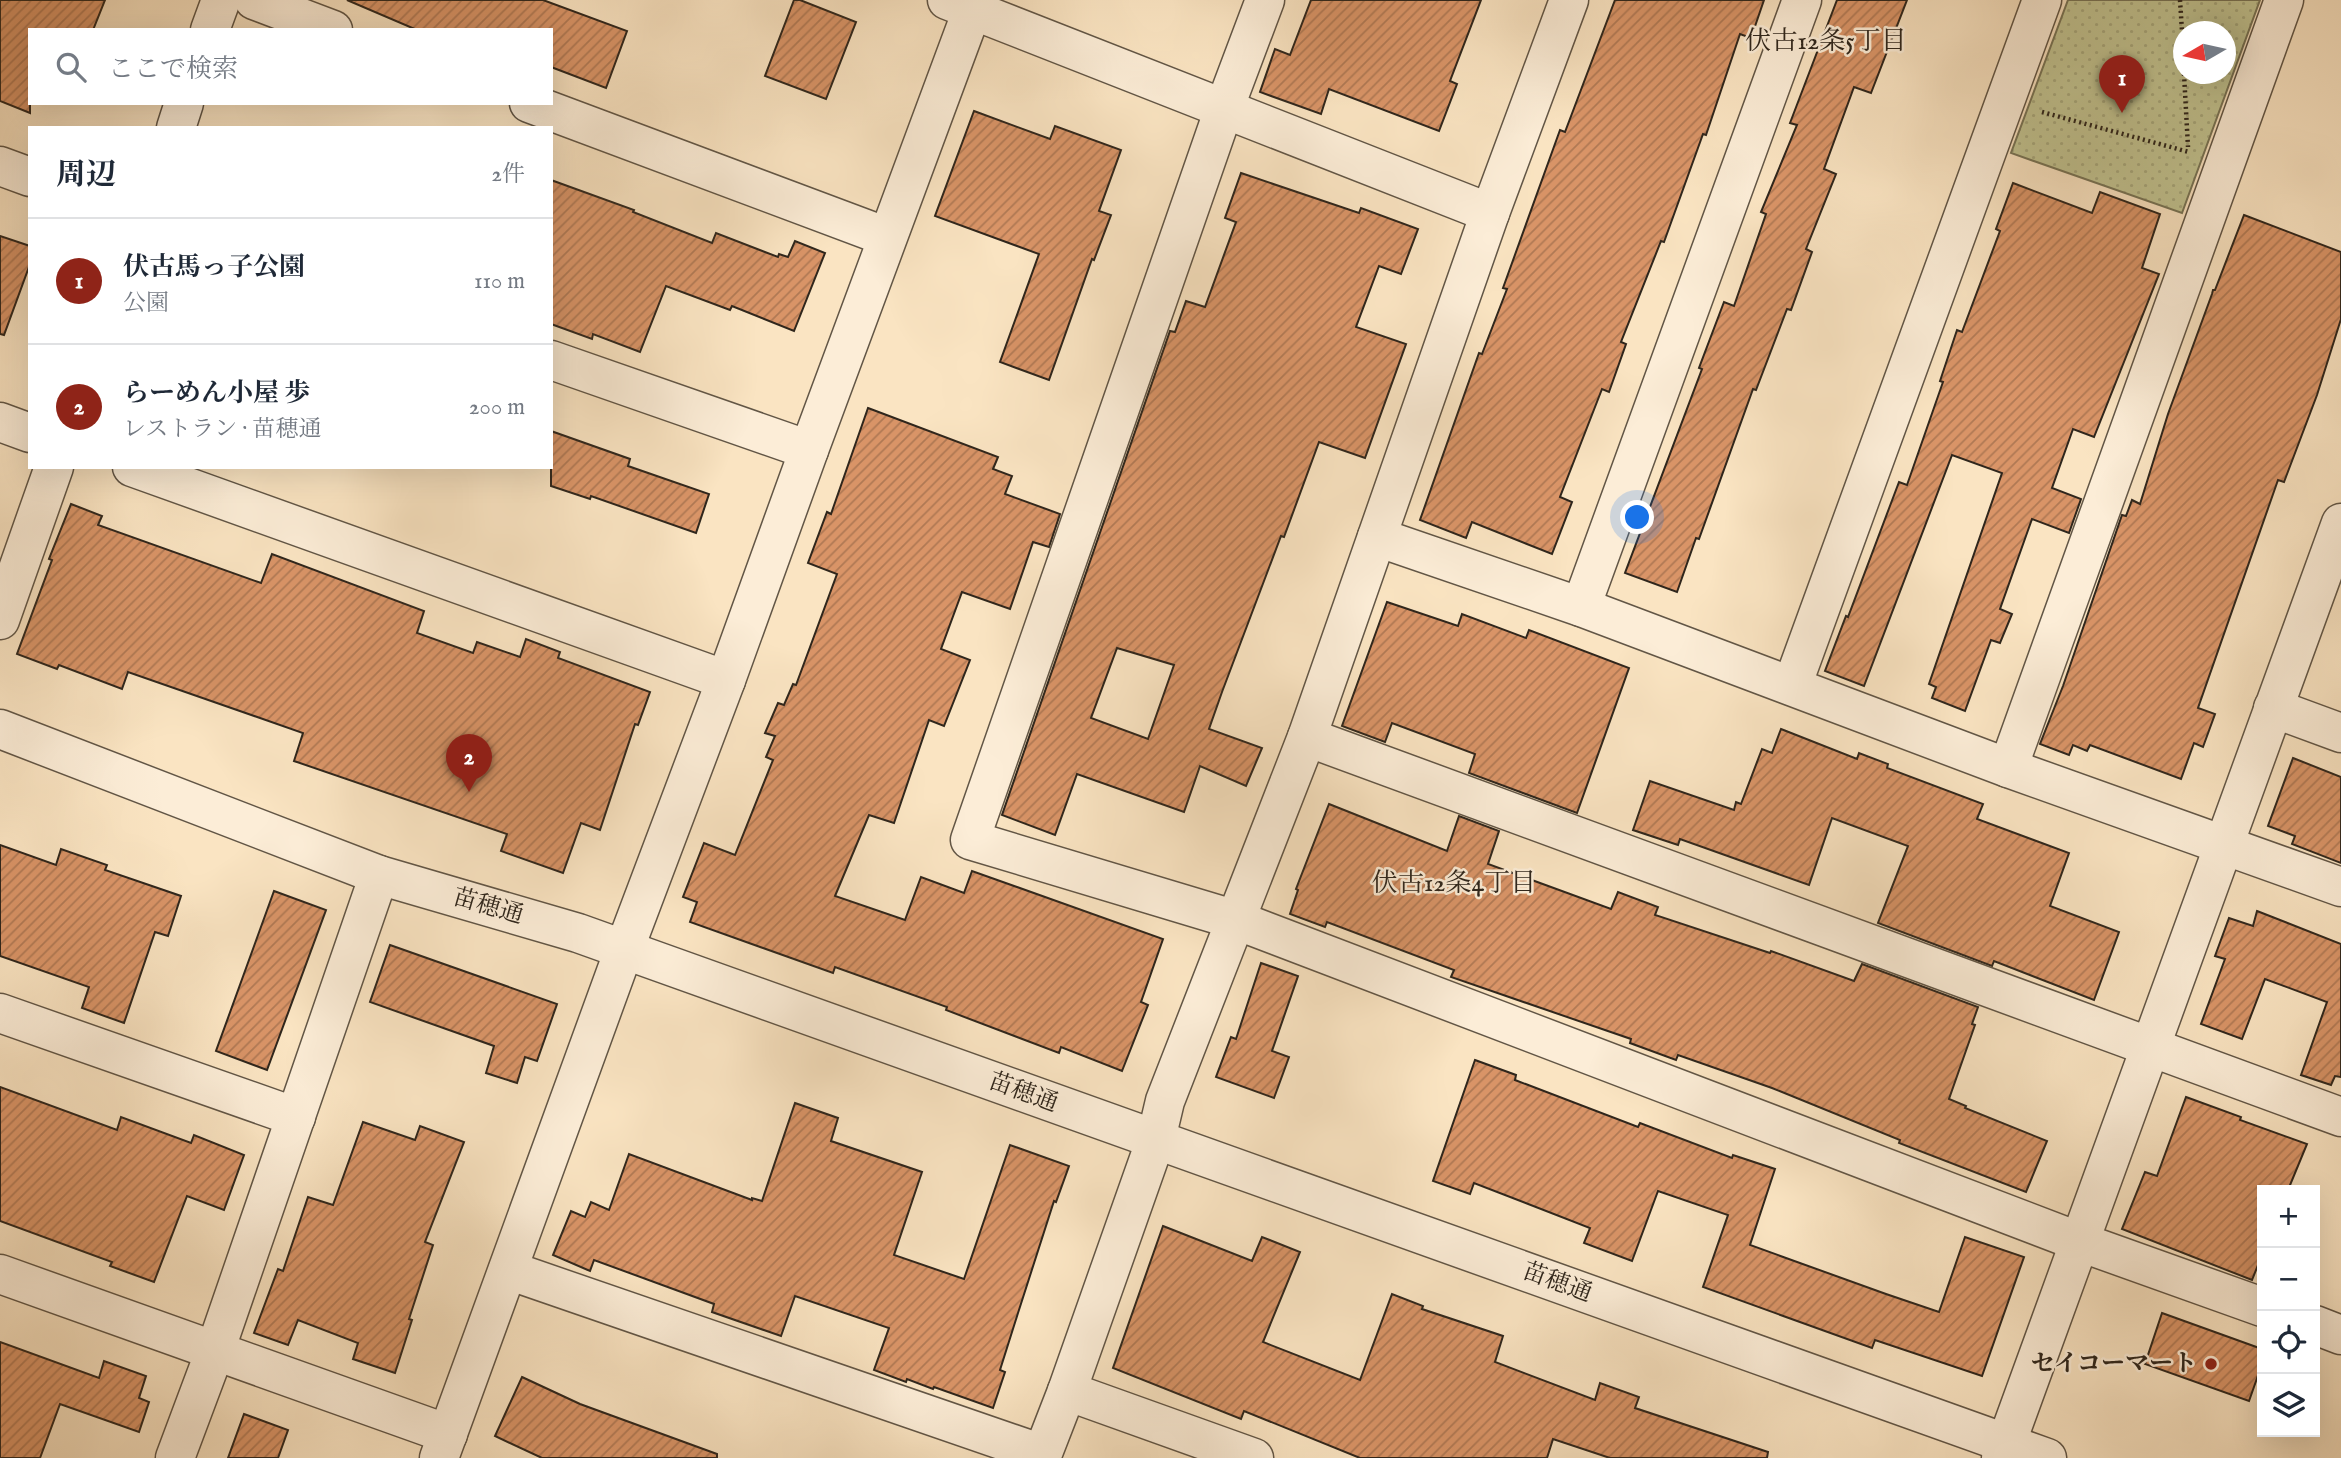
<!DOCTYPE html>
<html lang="ja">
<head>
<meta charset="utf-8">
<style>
  :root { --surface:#fff; --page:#f6f6f7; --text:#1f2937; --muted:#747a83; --line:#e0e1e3; --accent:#8f2418 }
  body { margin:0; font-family:"IM FELL English","Noto Serif JP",serif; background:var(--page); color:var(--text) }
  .controls { position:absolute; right:21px; bottom:21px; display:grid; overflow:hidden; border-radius:0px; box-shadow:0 7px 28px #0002 }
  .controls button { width:63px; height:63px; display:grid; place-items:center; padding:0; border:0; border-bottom:2px solid var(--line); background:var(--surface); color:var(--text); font:35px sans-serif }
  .compass { position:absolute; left:2173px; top:21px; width:63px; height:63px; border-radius:50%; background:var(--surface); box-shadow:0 7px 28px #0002; rotate:261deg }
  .you { position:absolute; left:1638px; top:518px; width:24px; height:24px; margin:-18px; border:5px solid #fff; border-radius:50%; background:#1a73e8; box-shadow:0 0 0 10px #1a73e833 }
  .badge { display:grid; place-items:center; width:46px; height:46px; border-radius:50%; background:var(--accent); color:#fff; font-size:23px; font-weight:700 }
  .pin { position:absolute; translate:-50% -58px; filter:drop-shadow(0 2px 4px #0008) }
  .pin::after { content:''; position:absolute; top:37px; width:24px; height:21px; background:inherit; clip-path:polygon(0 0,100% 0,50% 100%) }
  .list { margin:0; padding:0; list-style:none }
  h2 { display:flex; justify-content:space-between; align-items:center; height:91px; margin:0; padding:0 28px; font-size:30px }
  h2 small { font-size:23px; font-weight:400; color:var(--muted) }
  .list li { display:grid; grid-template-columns:46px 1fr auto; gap:21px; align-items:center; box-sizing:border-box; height:126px; padding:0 28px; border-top:2px solid var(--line) }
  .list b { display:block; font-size:26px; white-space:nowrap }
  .list p { margin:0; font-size:23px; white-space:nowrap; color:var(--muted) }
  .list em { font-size:23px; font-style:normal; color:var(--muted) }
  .icon { flex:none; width:38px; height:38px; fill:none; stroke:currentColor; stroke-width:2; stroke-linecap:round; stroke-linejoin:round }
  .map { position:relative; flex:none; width:2341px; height:1458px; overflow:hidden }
  .search { position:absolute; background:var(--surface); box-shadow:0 7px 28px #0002; left:28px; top:28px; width:525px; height:77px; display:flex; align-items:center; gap:18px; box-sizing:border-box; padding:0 24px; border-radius:0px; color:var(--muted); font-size:26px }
  .panel { position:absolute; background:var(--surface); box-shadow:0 7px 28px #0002; left:28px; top:126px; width:525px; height:343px; border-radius:0px }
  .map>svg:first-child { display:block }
  .park { fill:url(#park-dots); stroke:#787456; stroke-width:2; fill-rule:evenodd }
  .building { fill:url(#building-hatch); stroke:#2f261c; stroke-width:2; fill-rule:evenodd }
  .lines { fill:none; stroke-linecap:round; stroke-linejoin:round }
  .minor-casing { stroke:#625646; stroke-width:41 }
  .path { stroke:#2f261c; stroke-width:4.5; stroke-dasharray:2 3.5; stroke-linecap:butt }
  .minor { stroke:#fcedd7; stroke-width:38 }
  .poi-dot { fill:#8f2418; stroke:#fcedd7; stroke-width:2.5 }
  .labels { text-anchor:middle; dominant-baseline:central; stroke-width:5; stroke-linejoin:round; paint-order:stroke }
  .street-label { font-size:24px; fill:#2f261c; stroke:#fcedd7 }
  .poi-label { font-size:24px; font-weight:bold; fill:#2f261c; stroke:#fcedd7; text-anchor:end }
  .neighbourhood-label { font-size:26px; fill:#2f261c; stroke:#fcedd7 }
</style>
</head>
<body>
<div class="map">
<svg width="2341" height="1458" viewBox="0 0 2341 1458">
  <defs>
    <pattern id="park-dots" width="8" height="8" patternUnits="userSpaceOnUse" patternTransform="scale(1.75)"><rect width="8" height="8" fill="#c1c391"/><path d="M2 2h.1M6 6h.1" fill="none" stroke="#a6a77c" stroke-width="1.8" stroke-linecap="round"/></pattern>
    <pattern id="building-hatch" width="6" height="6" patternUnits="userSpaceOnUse" patternTransform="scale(1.75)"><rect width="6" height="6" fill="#d99467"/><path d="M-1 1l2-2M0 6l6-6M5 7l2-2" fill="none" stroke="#b07954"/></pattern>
  </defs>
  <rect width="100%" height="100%" fill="#fae4c2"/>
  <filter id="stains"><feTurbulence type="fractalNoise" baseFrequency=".00286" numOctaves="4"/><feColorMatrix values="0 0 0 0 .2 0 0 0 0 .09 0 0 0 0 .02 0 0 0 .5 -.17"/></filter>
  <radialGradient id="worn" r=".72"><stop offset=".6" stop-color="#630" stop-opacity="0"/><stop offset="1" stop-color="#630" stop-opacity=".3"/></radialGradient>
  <path class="park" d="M2068 0H2260L2182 213 2011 153ZM2184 32H2226V74H2184Z"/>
  <g class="building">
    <polygon points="0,0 105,0 93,30 30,30 30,113 0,101"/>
    <polygon points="347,0 543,0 627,31 606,88 551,67 551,30 417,30"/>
    <polygon points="794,0 800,0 856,22 826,99 765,76"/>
    <polygon points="1311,0 1481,0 1450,81 1457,84 1439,131 1329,89 1321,114 1260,92 1275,49 1290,55"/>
    <polygon points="1615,0 1764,0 1751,38 1740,34 1706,135 1703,134 1664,242 1661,241 1621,342 1626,344 1609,392 1602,389 1560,497 1572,502 1552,554 1472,522 1466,538 1420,520 1479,353 1482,354 1507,289 1503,288 1560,130 1565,132"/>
    <polygon points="1837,0 1907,0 1871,93 1854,87 1824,169 1836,174 1806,249 1812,252 1791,310 1787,309 1756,390 1753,389 1699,539 1696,538 1677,592 1625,573 1702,369 1699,368 1724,302 1734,306 1766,214 1761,212 1797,125 1790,123"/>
    <polygon points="974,111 1050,139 1055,126 1121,150 1099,211 1111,215 1094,260 1092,259 1049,380 1000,362 1039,254 935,216"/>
    <path d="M1241 173 1359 213 1361 208 1418 229 1401 274 1379 266 1356 327 1406 344 1365 458 1319 442 1284 537 1281 536 1222 692 1209 729 1262 748 1246 786 1200 766 1184 812 1077 774 1055 835 1002 815 1170 331 1175 332 1186 301 1205 307 1236 222 1225 218ZM1117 648 1174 665 1148 739 1091 718Z"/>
    <polygon points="551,180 634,210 633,212 712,243 716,233 778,257 779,254 788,257 795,241 825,253 794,331 732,306 730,310 666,286 640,352 593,334 592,339 551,324"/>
    <polygon points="2013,183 2092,213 2100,192 2160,214 2142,268 2159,274 2094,437 2073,429 2052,488 2081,499 2069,533 2032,519 2000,609 2012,614 2000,643 1991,640 1965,711 1932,698 1936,687 1929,684 2002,473 1952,455 1864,686 1825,671 1846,616 1848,617 1899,482 1907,485 1943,382 1940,381 1957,330 1962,332 2000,231 1996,229"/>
    <polygon points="2244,215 2341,252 2341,319 2317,395 2284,482 2278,480 2198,708 2215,714 2203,747 2194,743 2181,779 2090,745 2087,751 2073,745 2069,755 2040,744 2063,686 2122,515 2126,516 2132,500 2140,504 2168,414 2212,294 2213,290 2215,290"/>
    <polygon points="0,236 30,246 30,264 4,335 0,334"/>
    <polygon points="868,408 998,457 993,469 1012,476 1005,494 1060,514 1049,547 1033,542 1010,609 962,592 941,649 970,660 944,726 929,720 894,823 869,815 835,896 905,920 921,877 964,893 972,871 1163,939 1141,1002 1148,1005 1122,1071 1061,1047 1059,1053 946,1010 947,1007 835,967 833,973 690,922 697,902 683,897 704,843 735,855 773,760 766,757 775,736 765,733 778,703 784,705 793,684 796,685 837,574 808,563 827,512 831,514"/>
    <polygon points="551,431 630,459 628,466 709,494 696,533 591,496 590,499 551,486"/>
    <polygon points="71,504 102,516 98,525 261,583 272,554 424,611 417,633 473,653 477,642 520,657 526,639 560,652 558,658 650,692 638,725 635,724 600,830 581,823 563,873 501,851 507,834 294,761 303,733 128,672 122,689 59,665 57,669 17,654 52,560 49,559"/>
    <polygon points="1387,602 1458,626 1462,614 1526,638 1529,630 1629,668 1577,813 1469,773 1475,754 1392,723 1385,742 1342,726"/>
    <polygon points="1781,729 1857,759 1859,753 1888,764 1887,768 1983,804 1977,819 2069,853 2050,906 2119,932 2094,1000 1994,961 1992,966 1878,923 1908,846 1832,818 1809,885 1680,839 1678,845 1633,830 1650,781 1734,810 1736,802 1741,804 1762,749 1772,753"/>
    <polygon points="2293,758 2341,777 2341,863 2292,844 2295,836 2268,826"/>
    <polygon points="1329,804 1447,851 1459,816 1499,831 1488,864 1611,909 1618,892 1658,907 1655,915 1770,953 1771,951 1854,981 1862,964 1978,1007 1972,1024 1975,1025 1949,1099 1966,1106 1965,1108 2047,1141 2026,1192 1899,1143 1900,1140 1772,1088 1678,1055 1676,1060 1630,1043 1631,1039 1451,977 1454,970 1327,922 1325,927 1290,914 1298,890 1296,889"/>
    <polygon points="0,845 56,865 61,849 107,865 105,870 181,896 168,936 155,932 124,1023 82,1008 89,987 0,956"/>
    <polygon points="274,891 326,910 267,1070 216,1051"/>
    <polygon points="2257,911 2341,944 2341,1077 2335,1076 2331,1085 2301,1075 2327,1002 2265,979 2242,1039 2201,1024 2225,959 2215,956 2229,918 2253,926"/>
    <polygon points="390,945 557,1004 537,1061 525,1057 517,1083 486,1073 494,1046 370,1002"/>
    <polygon points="1261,963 1298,976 1272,1051 1289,1057 1274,1098 1216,1077 1231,1037 1236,1039"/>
    <polygon points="1475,1060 1516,1075 1515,1080 1638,1127 1640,1123 1732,1158 1733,1155 1775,1169 1750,1245 1886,1294 1939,1312 1965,1237 2024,1257 1982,1376 1875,1340 1872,1348 1703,1287 1728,1215 1658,1191 1632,1261 1584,1243 1590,1228 1474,1183 1470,1194 1433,1181"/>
    <polygon points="0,1087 117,1130 121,1117 191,1143 194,1135 244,1155 224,1210 187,1196 154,1282 110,1266 112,1262 0,1221"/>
    <polygon points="2186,1097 2241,1117 2240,1120 2307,1144 2288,1190 2262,1190 2262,1255 2252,1280 2122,1229 2145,1172 2157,1176"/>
    <polygon points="795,1103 838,1118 831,1141 922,1172 894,1255 964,1279 1010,1145 1069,1166 1056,1202 1054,1201 1018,1313 1000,1370 1005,1372 993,1408 934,1387 933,1389 907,1379 906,1382 874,1370 889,1328 795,1296 781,1336 712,1312 714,1304 594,1260 590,1271 553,1255 571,1211 585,1217 591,1202 609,1210 629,1154 752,1200 752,1198 762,1201"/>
    <polygon points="363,1122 415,1140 420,1126 464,1142 425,1242 433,1245 409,1319 412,1320 395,1373 353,1359 358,1343 298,1320 288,1345 254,1333 278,1269 283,1271 308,1197 333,1205"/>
    <polygon points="1163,1226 1252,1261 1262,1237 1300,1252 1263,1342 1360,1380 1392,1294 1423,1306 1422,1309 1503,1336 1495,1362 1595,1400 1600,1383 1639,1397 1635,1408 1768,1452 1767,1458 1610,1458 1553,1439 1547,1458 1360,1458 1244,1411 1241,1419 1113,1368"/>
    <polygon points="2162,1313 2262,1349 2262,1364 2249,1401 2145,1364"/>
    <polygon points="0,1342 99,1378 104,1361 146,1376 139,1398 149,1402 139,1432 60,1404 40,1458 0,1458"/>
    <polygon points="522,1377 580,1404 717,1454 717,1458 542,1458 495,1436"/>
    <polygon points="244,1414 288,1430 278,1458 228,1458"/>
  </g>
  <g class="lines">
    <defs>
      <g id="minor">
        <polyline points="254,0 333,30"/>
        <polyline points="947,0 1490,213"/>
        <polyline points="1265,0 1224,109 970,840 1236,920 2080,1242 2262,1307"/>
        <polyline points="210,30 221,0"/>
        <polyline points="529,103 887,237"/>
        <polyline points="176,128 184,103"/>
        <polyline points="0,166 30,177"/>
        <polyline points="551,360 809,450"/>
        <polyline points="0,422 30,433"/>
        <polyline points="132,467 726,680"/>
        <polyline points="1377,537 1581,607 2008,768 2341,887"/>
        <polyline points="1581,607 1802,0"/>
        <polyline points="0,620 54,467"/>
        <polyline points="1792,686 2042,0"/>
        <polyline points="2273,708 2341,733"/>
        <polyline points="0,729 379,875 578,933 2047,1458"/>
        <polyline points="1307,737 2341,1117"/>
        <polyline points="2008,768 2284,0"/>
        <polyline points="0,1013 296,1117"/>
        <polyline points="508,1270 1042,1454"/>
        <polyline points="0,1274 448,1434"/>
        <polyline points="2315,1325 2341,1335"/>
        <polyline points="1067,1391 1254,1458"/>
        <polyline points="175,1458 215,1351 379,875"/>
        <polyline points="439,1458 624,950 726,680 809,450 976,0"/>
        <polyline points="1041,1458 1067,1391 1156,1139 1165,1101 1307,737 1490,213 1569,0"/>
        <polyline points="2001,1458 2341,523"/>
      </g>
    </defs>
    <use href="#minor" class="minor-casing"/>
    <g class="path">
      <polyline points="2180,0 2184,62"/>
      <polyline points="2184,74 2188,147"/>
      <polyline points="2042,112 2189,152"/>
    </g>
    <use href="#minor" class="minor"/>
  </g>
  <circle class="poi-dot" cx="2211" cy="1364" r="7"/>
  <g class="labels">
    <g class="street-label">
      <text transform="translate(488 907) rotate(16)">苗穂通</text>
      <text transform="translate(1023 1093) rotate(20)">苗穂通</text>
      <text transform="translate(1557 1283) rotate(20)">苗穂通</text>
    </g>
    <g class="poi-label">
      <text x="2197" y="1364">セイコーマート</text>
    </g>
    <g class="neighbourhood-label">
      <text x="1826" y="41">伏古12条5丁目</text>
      <text x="1454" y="883">伏古12条4丁目</text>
    </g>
  </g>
  <rect width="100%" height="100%" filter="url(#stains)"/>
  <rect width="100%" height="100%" fill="url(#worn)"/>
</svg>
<div class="controls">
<button>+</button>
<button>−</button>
<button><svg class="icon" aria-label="locate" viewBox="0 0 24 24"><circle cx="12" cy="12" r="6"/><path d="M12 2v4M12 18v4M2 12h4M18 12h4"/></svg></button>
<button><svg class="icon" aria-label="layers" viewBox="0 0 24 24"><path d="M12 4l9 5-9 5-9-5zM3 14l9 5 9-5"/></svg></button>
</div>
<svg class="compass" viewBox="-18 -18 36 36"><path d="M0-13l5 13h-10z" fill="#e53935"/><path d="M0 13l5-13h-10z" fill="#747a83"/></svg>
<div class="you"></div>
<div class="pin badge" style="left:2122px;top:113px">1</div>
<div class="pin badge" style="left:469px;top:792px">2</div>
<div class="search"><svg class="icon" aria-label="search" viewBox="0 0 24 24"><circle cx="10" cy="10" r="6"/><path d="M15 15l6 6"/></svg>ここで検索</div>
<section class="panel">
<h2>周辺<small>2件</small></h2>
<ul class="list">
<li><span class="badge">1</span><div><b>伏古馬っ子公園</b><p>公園</p></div><em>110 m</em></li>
<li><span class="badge">2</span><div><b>らーめん小屋 歩</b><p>レストラン · 苗穂通</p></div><em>200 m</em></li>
</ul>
</section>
</div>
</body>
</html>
